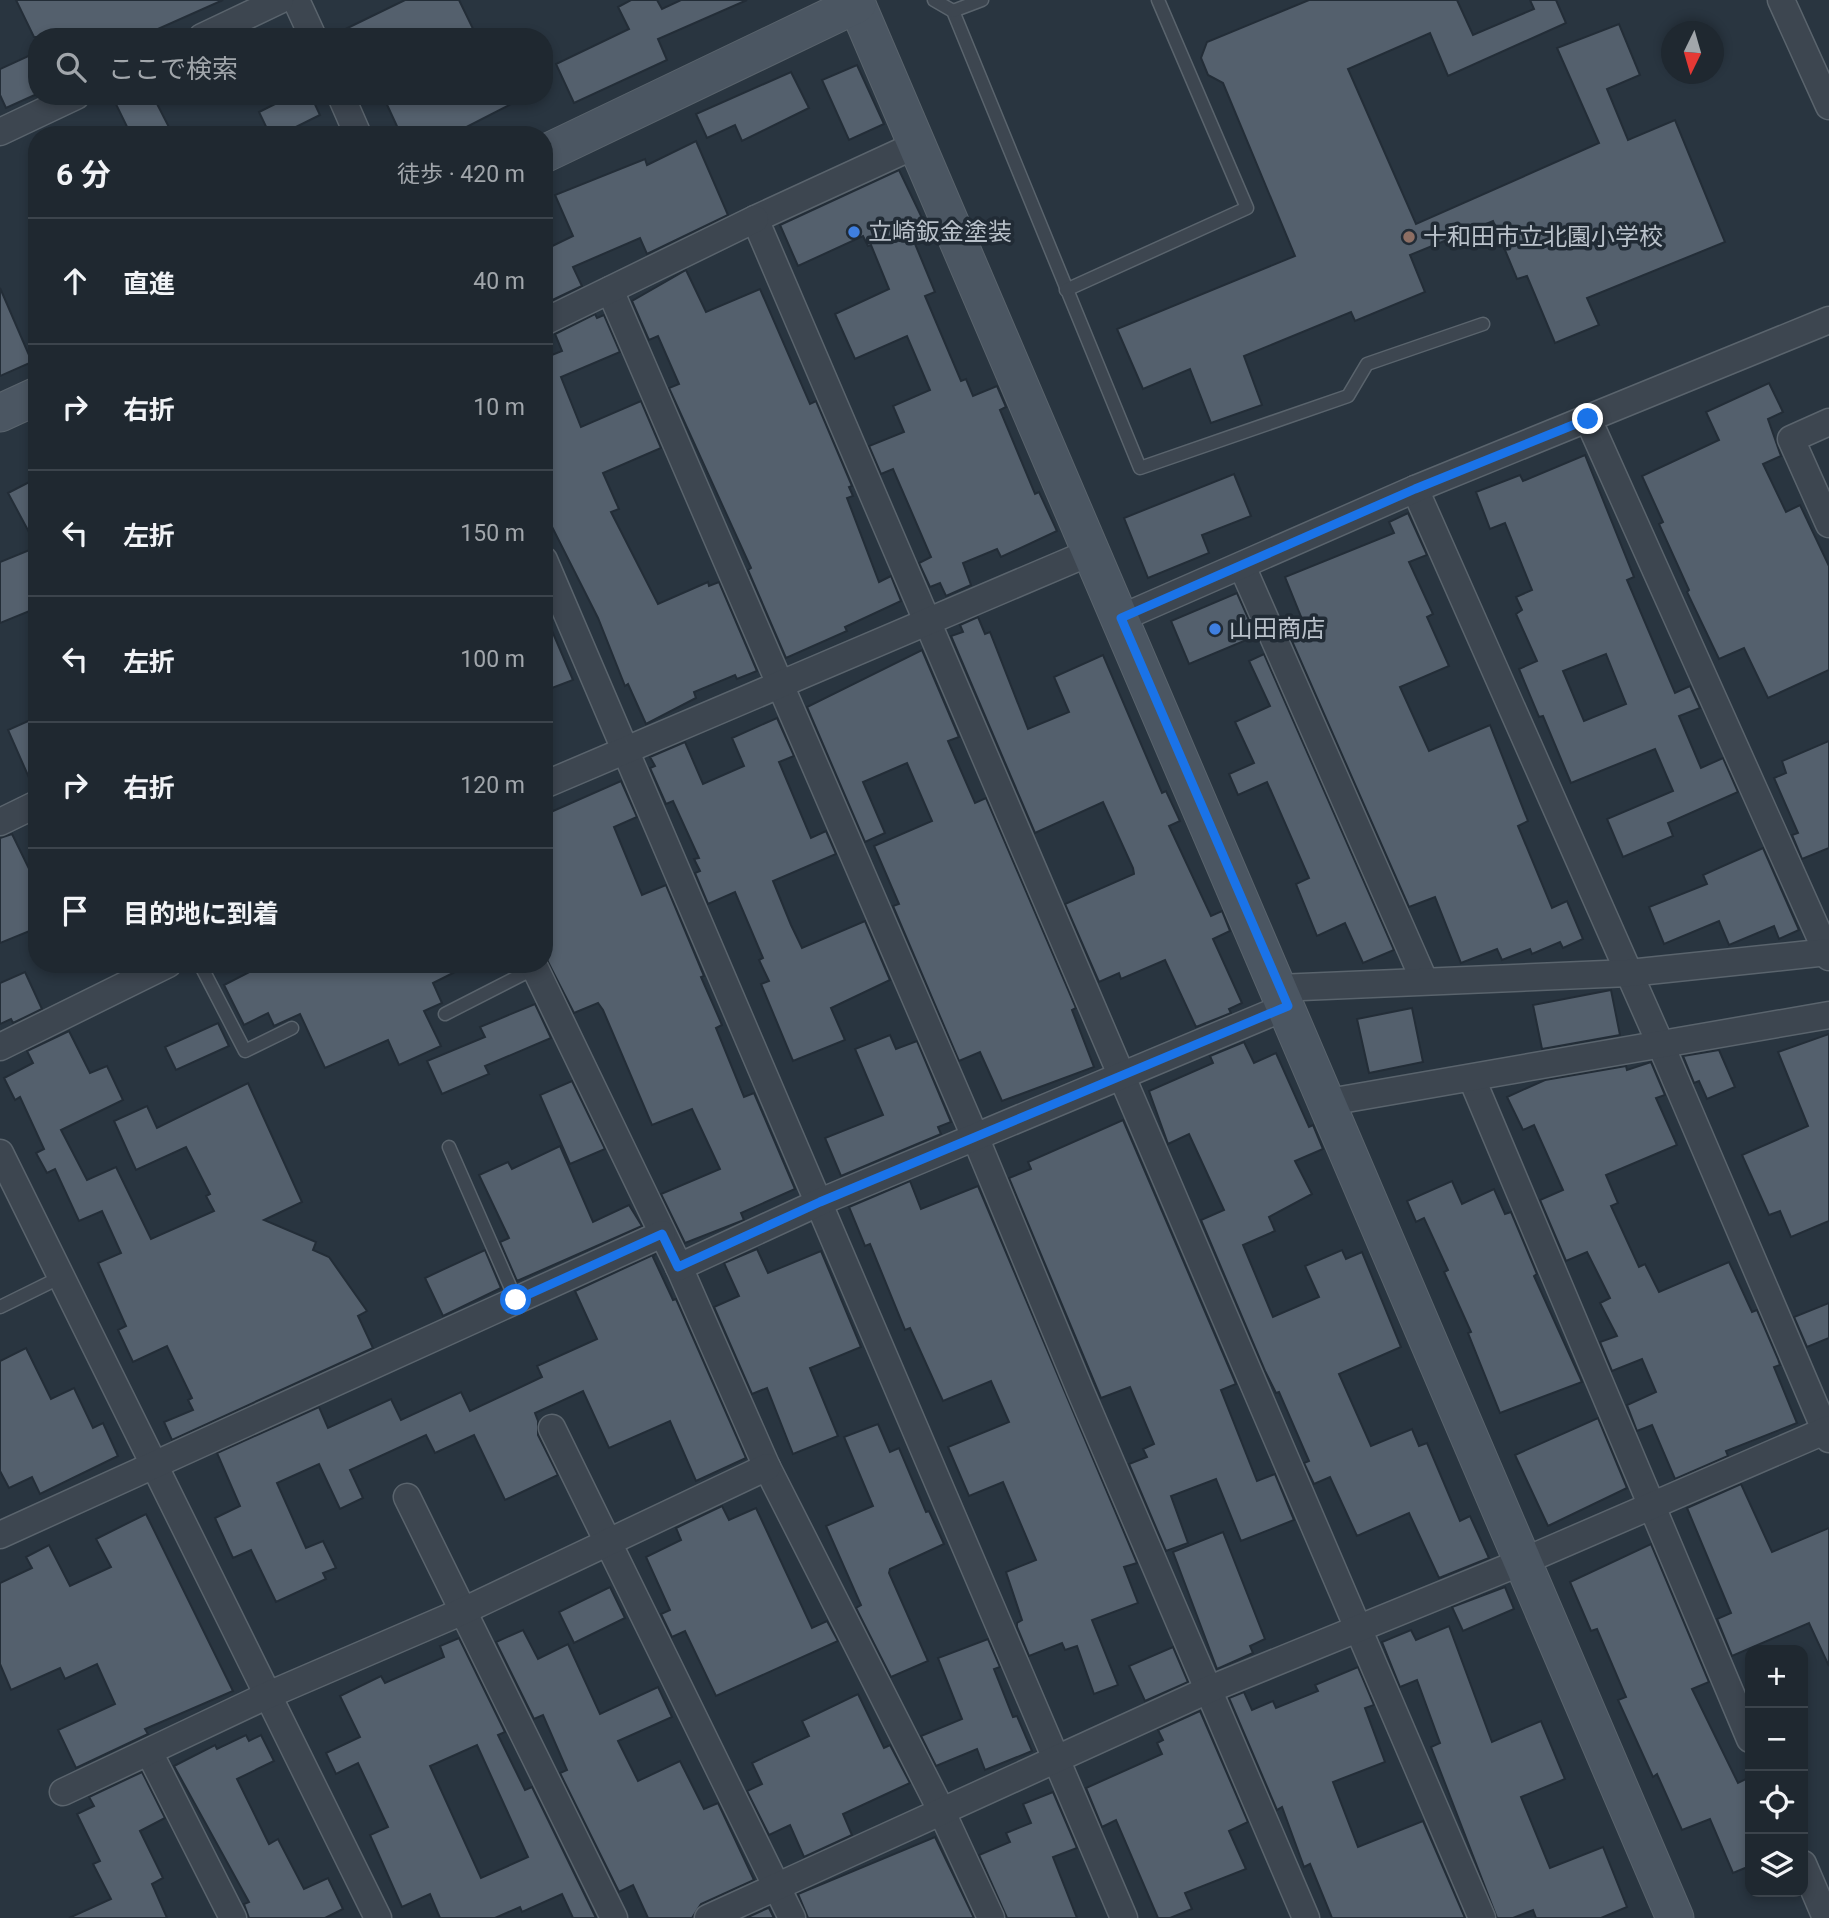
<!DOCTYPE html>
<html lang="ja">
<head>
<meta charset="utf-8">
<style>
  :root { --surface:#1f2830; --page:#273038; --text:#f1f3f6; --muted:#a1a6ab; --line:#3c444c }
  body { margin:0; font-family:Roboto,"Noto Sans JP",sans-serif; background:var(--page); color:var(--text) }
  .controls { position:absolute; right:21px; bottom:21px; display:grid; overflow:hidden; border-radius:14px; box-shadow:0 4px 10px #0003 }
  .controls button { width:63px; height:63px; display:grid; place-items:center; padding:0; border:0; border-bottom:2px solid var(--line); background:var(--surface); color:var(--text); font:35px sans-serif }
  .compass { position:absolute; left:1661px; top:21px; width:63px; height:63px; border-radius:50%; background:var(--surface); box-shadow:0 4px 10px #0003; rotate:185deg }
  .stop { position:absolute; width:21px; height:21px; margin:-16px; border:5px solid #1a73e8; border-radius:50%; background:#fff }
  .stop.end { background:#1a73e8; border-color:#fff; box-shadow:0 2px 7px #0008 }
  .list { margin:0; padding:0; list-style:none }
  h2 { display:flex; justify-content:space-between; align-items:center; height:91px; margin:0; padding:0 28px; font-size:30px }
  h2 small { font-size:23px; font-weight:400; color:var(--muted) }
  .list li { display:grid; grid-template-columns:46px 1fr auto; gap:21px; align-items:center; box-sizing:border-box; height:126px; padding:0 28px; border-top:2px solid var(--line) }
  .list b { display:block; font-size:26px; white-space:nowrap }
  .list em { font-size:23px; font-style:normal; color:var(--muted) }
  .icon { flex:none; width:38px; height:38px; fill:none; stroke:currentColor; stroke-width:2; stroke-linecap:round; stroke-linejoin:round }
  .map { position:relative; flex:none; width:1829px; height:1918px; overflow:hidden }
  .search { position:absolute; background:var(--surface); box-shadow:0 4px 10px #0003; left:28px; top:28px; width:525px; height:77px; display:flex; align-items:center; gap:18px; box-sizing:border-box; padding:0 24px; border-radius:28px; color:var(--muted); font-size:26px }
  .panel { position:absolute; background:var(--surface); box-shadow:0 4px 10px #0003; left:28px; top:126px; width:525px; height:847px; border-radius:28px }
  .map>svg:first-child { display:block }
  .building { fill:#54606d; stroke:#232d37; stroke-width:2; fill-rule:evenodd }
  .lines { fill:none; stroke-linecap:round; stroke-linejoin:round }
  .lane-casing { stroke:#5a646d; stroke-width:15 }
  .street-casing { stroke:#5a646d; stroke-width:29 }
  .secondary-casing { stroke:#5a646d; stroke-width:39 }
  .lane { stroke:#3d4650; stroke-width:12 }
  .street { stroke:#3d4650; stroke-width:26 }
  .secondary { stroke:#4b5662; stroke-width:37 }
  .route { stroke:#1a73e8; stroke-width:9 }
  .shop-dot { fill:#3f7fe0; stroke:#212b35; stroke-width:2.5 }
  .education-dot { fill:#8d6e63; stroke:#212b35; stroke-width:2.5 }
  .labels { text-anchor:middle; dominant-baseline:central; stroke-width:7; stroke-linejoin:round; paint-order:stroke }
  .poi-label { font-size:24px; fill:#b9c1ca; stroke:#212b35; text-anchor:start }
</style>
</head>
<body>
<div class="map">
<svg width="1829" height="1918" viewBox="0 0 1829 1918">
  <rect width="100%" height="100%" fill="#293540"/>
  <g class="building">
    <polygon points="16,0 223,0 140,37 34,37"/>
    <polygon points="405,0 459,0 477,37 329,37"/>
    <polygon points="631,0 657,0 662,9 681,0 747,0 658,39 667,60 574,103 556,64 629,29 618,7"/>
    <polygon points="1309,0 1457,0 1473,35 1534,9 1530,0 1556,0 1566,23 1448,76 1430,33 1348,69 1416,224 1599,143 1557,48 1619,24 1640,75 1607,89 1628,140 1675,120 1725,242 1587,298 1599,325 1555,343 1527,276 1517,279 1493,221 1410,255 1425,292 1355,321 1351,312 1244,356 1262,405 1211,423 1190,369 1143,389 1117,329 1295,256 1223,83 1208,75 1201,58 1207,42"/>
    <polygon points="37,52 37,94 6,108 0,95 0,69"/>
    <polygon points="857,65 884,124 849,140 822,80"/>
    <polygon points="791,72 809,108 742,141 735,125 707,138 696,114"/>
    <polygon points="112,96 153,96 173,135 131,135"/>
    <polygon points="291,96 311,96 320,115 280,135 270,135 259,112"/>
    <polygon points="383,96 527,96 451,135 401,135"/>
    <polygon points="696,141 728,215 647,254 640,238 573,267 582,286 544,304 544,250 573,236 555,195 645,159 647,165"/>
    <polygon points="899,170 923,220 908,227 935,292 925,296 961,381 966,379 973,396 997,386 1006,407 1000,410 1035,494 1039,492 1057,531 1001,557 997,549 963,563 971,585 946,596 940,583 930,587 919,563 931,557 893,469 881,474 869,446 904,432 893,406 930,390 907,336 855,359 835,314 889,289 871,245 868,246 863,236 798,266 780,225"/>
    <polygon points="686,270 706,312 760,289 810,404 816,401 852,486 849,487 853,496 847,498 879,582 891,576 901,601 845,627 847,631 786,658 748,570 751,568 669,388 679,384 658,336 649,340 632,301"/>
    <polygon points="0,288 32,362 0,376"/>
    <polygon points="595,314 597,318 604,315 620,352 561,377 581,427 641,401 661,448 603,473 619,509 611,512 658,604 708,582 709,586 719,582 757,671 737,679 735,675 694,692 696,698 646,724 628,684 625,686 598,618 544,511 544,339 552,355 562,351 555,334"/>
    <polygon points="1769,383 1783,412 1768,419 1781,456 1763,464 1786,512 1800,505 1829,566 1829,670 1768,698 1744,648 1719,659 1687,592 1689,590 1659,524 1663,522 1642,476 1719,440 1706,412"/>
    <path d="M1585 455 1634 577 1627 580 1675 693 1690 686 1700 708 1679 716 1701 768 1723 758 1738 792 1668 823 1673 836 1623 857 1607 819 1673 791 1655 749 1571 783 1543 716 1539 717 1519 669 1537 661 1516 614 1522 610 1516 597 1532 590 1505 523 1490 529 1476 492 1520 475 1523 481ZM1606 654 1626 704 1584 721 1563 671Z"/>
    <polygon points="1234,474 1251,516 1202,535 1209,553 1148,578 1124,518"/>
    <polygon points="37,478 37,608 0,623 0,562 37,547 8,493"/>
    <polygon points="1408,513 1427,555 1409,562 1433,614 1427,617 1449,666 1400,687 1429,751 1490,725 1528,821 1518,826 1552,908 1567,901 1583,939 1563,948 1560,942 1532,954 1530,949 1502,960 1497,949 1461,963 1435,897 1409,907 1292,641 1308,634 1285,577 1394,533 1389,522"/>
    <polygon points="1237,593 1256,636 1189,664 1171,621"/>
    <polygon points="544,612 573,680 544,691"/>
    <polygon points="978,617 985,634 990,632 1028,729 1069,712 1054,677 1103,655 1162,793 1166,791 1180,821 1169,826 1211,916 1222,911 1230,931 1213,939 1242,1003 1229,1009 1231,1013 1196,1027 1165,960 1121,979 1119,973 1099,982 1065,904 1134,874 1133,868 1103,802 1035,833 951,636 963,632 960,625"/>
    <polygon points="922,650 959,737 948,741 975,803 986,798 1076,1008 1072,1010 1094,1067 1002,1101 980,1052 959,1061 893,906 899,904 874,846 932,821 907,763 863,782 885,833 865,842 807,707"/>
    <polygon points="1264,654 1394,950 1363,963 1345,923 1317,936 1296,884 1309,878 1267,782 1238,795 1229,774 1254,763 1235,722 1270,706 1249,661"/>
    <polygon points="37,717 37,788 34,789 8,730"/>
    <polygon points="777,718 794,756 779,762 811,838 826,831 836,854 773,881 791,925 802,948 865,921 890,980 831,1008 845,1040 793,1061 761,984 769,981 759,960 763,958 735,892 708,904 695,873 700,871 694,859 699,858 673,801 666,804 650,768 655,766 650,757 685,742 703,784 744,766 732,738"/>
    <polygon points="1829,741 1829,848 1802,859 1792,835 1798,833 1774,778 1786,773 1782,761"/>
    <polygon points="621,781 637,817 614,827 642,895 666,885 704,976 701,977 722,1025 716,1028 744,1097 754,1093 795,1189 741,1213 744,1220 685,1243 661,1194 720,1169 692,1109 652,1125 603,1010 598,1003 574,1013 544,954 544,815"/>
    <polygon points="12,834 37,885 37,928 0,943 0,838"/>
    <polygon points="1763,848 1799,930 1779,939 1774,926 1729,945 1719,921 1664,944 1649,907 1707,884 1703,875"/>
    <polygon points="265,964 471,964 433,983 442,1003 424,1011 441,1046 399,1065 388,1040 325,1068 300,1014 274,1026 268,1013 244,1025 224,985"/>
    <polygon points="25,972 42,1009 13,1023 11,1019 0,1024 0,983"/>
    <polygon points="1611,990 1620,1035 1542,1049 1533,1005"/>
    <polygon points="535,1004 551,1038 485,1066 489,1074 442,1094 427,1061 485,1037 480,1027"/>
    <polygon points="1412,1008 1423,1062 1369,1073 1357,1019"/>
    <polygon points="218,1023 229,1046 176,1070 165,1047"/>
    <polygon points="69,1031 90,1073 107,1066 123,1100 61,1130 87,1180 116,1167 151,1239 214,1211 206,1196 210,1194 186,1147 136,1170 114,1121 147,1106 157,1128 248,1083 302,1202 264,1220 316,1242 313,1250 329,1257 367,1311 358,1316 373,1348 172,1440 164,1422 193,1410 188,1400 192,1398 167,1346 133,1362 118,1330 126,1326 98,1263 121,1253 102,1211 79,1221 55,1169 47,1173 36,1153 44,1149 20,1097 15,1100 4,1078 33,1063 27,1051"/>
    <polygon points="1829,1034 1829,1221 1791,1237 1780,1211 1769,1215 1742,1155 1808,1126 1778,1052"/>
    <polygon points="890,1035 896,1049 917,1041 951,1122 938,1127 941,1134 841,1176 825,1138 883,1115 855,1049"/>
    <polygon points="1244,1042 1254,1063 1276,1053 1309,1127 1313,1125 1323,1149 1295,1161 1312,1194 1269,1217 1275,1231 1243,1245 1273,1317 1319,1297 1305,1266 1342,1250 1346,1259 1362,1252 1401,1347 1339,1374 1371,1446 1412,1429 1419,1446 1427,1443 1460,1521 1470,1516 1489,1558 1439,1578 1409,1513 1357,1536 1330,1477 1314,1484 1304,1463 1309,1461 1279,1392 1276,1393 1265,1371 1201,1220 1224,1210 1189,1134 1168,1144 1149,1091 1213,1063 1210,1056"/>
    <polygon points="1719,1050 1735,1087 1707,1099 1699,1081 1694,1083 1683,1056"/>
    <polygon points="1651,1062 1665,1095 1656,1098 1677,1145 1606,1175 1618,1203 1611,1206 1639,1267 1645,1264 1659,1292 1729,1262 1752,1312 1757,1310 1778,1359 1780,1365 1774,1367 1797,1423 1726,1451 1728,1456 1675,1479 1652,1425 1637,1431 1627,1405 1656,1392 1642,1359 1612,1371 1600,1342 1617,1336 1600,1303 1610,1298 1587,1252 1566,1261 1540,1200 1563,1190 1534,1125 1523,1130 1507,1097 1545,1080 1626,1066 1627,1070"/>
    <polygon points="572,1081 605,1149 570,1164 540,1095"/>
    <polygon points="1123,1120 1236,1384 1221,1390 1257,1481 1275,1474 1294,1520 1241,1541 1216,1479 1171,1496 1188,1543 1166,1551 1129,1464 1147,1457 1143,1449 1154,1444 1130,1387 1101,1398 1009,1178 1031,1169 1028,1162"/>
    <polygon points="560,1146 593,1222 629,1205 642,1226 517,1281 500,1242 509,1238 479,1175 508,1162 512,1169"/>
    <polygon points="910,1181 921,1209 978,1186 1137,1563 1124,1567 1138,1603 1092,1620 1118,1685 1094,1694 1077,1646 1065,1650 1062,1643 1029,1656 1017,1627 1017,1623 1022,1620 1006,1572 1036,1560 1003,1482 969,1496 948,1447 1009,1422 991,1381 943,1401 910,1328 905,1330 870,1244 865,1246 849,1207"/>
    <polygon points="1452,1181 1462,1204 1494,1189 1505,1214 1511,1212 1537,1274 1534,1276 1582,1382 1500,1413 1468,1333 1471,1332 1444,1272 1448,1270 1424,1218 1416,1222 1407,1201"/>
    <polygon points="757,1249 768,1273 821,1251 861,1347 810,1368 838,1436 793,1454 767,1388 752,1394 714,1307 739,1296 724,1263"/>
    <polygon points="485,1250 501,1288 443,1316 425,1278"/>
    <polygon points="655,1254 653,1257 673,1300 676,1299 746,1458 696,1481 670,1421 609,1448 583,1391 535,1413 538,1421 538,1435 558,1475 505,1500 474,1435 435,1453 426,1435 350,1470 363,1498 340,1509 319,1464 277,1483 306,1548 323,1541 336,1568 323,1573 326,1579 276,1602 251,1550 233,1558 215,1518 240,1506 217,1453 319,1407 328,1428 391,1399 401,1420 461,1392 470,1411 542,1377 537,1366 597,1339 575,1291"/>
    <polygon points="1829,1303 1829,1338 1807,1347 1794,1317"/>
    <polygon points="26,1348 51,1399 74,1388 93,1428 103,1423 118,1456 40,1494 32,1477 9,1488 0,1471 0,1361"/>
    <polygon points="1598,1418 1627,1488 1548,1526 1515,1455"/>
    <polygon points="878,1424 890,1452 899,1448 926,1512 929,1511 944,1544 890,1569 889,1573 928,1661 891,1677 856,1608 861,1605 826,1526 873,1506 844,1437"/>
    <polygon points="1741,1484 1772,1552 1829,1528 1829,1666 1809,1623 1732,1656 1717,1619 1731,1613 1687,1508"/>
    <polygon points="722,1506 729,1520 756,1508 812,1628 827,1621 838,1641 716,1696 685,1631 672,1637 661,1614 670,1610 646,1557 681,1540 676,1528"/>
    <polygon points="146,1514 233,1691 145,1729 148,1734 76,1768 58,1730 115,1704 97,1664 65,1679 60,1668 11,1690 0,1664 0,1583 32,1568 26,1557 49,1545 70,1586 111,1567 96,1539"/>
    <polygon points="1223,1532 1265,1639 1250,1646 1253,1653 1217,1669 1173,1552"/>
    <polygon points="1651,1544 1709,1682 1692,1689 1738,1783 1750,1777 1750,1866 1733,1873 1710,1819 1682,1830 1657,1774 1653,1777 1618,1700 1626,1697 1597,1629 1591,1631 1570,1582"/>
    <polygon points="610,1587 625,1618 574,1643 559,1612"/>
    <polygon points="1505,1587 1514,1609 1463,1631 1452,1607"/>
    <polygon points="1449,1626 1492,1742 1541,1721 1565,1779 1521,1797 1550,1868 1603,1847 1627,1907 1601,1918 1536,1918 1533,1910 1513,1918 1497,1918 1431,1747 1440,1743 1417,1680 1400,1687 1382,1642 1411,1630 1416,1640"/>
    <polygon points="523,1630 538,1659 568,1644 600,1714 658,1687 672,1717 618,1741 638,1781 680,1761 704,1809 718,1803 754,1880 701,1904 692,1918 648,1918 633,1885 619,1892 560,1773 567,1770 543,1715 534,1719 496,1642"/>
    <path d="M459 1638 505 1732 498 1735 525 1790 532 1787 596 1918H573L562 1894 522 1912 520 1907 495 1918H440L430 1894 402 1907 370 1835 388 1827 358 1763 336 1774 326 1753 360 1737 340 1696 381 1676 385 1683 444 1657 440 1646ZM477 1745 528 1857 481 1878 430 1766Z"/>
    <polygon points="988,1639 1000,1667 994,1669 1013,1717 1017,1716 1032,1751 985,1770 977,1749 936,1766 921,1736 962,1719 938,1658"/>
    <polygon points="1173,1647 1188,1682 1145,1701 1129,1666"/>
    <polygon points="1358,1667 1374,1705 1365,1708 1385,1762 1333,1782 1358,1847 1423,1821 1465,1918 1332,1918 1310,1864 1304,1867 1282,1807 1277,1810 1229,1698 1244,1692 1252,1710 1273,1701 1276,1708 1318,1691 1315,1685"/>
    <polygon points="858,1694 884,1748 890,1745 910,1783 843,1814 852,1835 804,1857 790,1825 769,1835 747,1791 762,1784 752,1763 809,1736 802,1721"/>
    <polygon points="1200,1711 1248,1822 1229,1831 1246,1869 1185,1893 1192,1909 1170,1918 1158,1918 1116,1820 1102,1827 1086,1788 1162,1754 1157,1743 1163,1740 1158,1730"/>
    <polygon points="246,1735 249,1741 261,1735 274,1761 237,1779 269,1844 278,1839 304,1889 328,1878 343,1909 325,1918 249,1918 244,1904 249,1902 174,1766 215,1745 217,1749"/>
    <polygon points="142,1772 165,1818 140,1831 163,1878 152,1884 167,1918 69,1918 111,1899 93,1864 100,1861 77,1814 94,1806 89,1797"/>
    <polygon points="1053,1792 1077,1848 1053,1857 1077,1918 1007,1918 979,1855 1010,1842 1006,1833 1031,1823 1023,1804"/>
    <polygon points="935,1837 974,1918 808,1918 798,1894"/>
    <polygon points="769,1908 774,1918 746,1918 768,1908"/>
  </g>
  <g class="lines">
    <defs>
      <g id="lane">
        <polyline points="934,0 953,11 1140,468 1348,396 1367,364 1483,324"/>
        <polyline points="953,11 982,0"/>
        <polyline points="1066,290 1247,208 1158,0"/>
        <polyline points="200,964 245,1051 292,1028"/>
        <polyline points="445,1014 535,968"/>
        <polyline points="449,1147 516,1300"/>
        <polyline points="0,1307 61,1277"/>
      </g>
      <g id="street">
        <polyline points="296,0 313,37"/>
        <polyline points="1781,0 1829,106"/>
        <polyline points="202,37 280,0"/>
        <polyline points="341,96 358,135"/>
        <polyline points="0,132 76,96"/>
        <polyline points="918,144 755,219 1482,1918"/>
        <polyline points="610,290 976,1139 1080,1390 1306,1918"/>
        <polyline points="544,322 755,219"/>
        <polyline points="1588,419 1829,957"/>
        <polyline points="1829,422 1791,439 1829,524"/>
        <polyline points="1415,489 1660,1043 1829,1439"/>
        <polyline points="544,560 1124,1918"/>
        <polyline points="1242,566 1424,980"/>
        <polyline points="1121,618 1415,489 1829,320"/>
        <polyline points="544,785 1091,552"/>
        <polyline points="0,822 37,804"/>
        <polyline points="533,964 679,1267 767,1467 941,1810 991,1918"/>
        <polyline points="1278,988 1629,973 1829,952"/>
        <polyline points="0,1047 168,964"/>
        <polyline points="1472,1079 1750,1739"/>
        <polyline points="1329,1102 1829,1015"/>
        <polyline points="0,1153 378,1918"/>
        <polyline points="679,1267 820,1202 1288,1006"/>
        <polyline points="552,1428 792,1918"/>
        <polyline points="407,1497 614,1918"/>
        <polyline points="0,1535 662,1234"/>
        <polyline points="149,1752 233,1918"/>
        <polyline points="63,1792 266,1696 461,1612 767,1467"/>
        <polyline points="1803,1864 1826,1918"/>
        <polyline points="708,1918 1210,1689 1524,1561 1829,1429"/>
      </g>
      <g id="secondary">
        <polyline points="855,0 1675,1918"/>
        <polyline points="544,154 857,4"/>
        <polyline points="0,413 37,396"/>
      </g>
    </defs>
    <use href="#lane" class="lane-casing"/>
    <use href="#street" class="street-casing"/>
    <use href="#secondary" class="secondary-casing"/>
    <use href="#lane" class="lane"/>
    <use href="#street" class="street"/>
    <use href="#secondary" class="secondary"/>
  </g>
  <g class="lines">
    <polyline class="route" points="516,1300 662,1234 678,1267 820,1202 1288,1006 1121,618 1415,489 1588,419"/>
  </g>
  <g class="shop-dot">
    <circle cx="854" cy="232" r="7"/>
    <circle cx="1215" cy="629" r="7"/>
  </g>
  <circle class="education-dot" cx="1409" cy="237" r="7"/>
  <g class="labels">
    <g class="poi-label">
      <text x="868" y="232">立崎鈑金塗装</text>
      <text x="1423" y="237">十和田市立北園小学校</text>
      <text x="1229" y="629">山田商店</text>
    </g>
  </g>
</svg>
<div class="controls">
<button>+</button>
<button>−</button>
<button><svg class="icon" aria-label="locate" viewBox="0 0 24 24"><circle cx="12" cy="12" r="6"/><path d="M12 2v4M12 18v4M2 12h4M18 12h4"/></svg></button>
<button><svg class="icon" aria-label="layers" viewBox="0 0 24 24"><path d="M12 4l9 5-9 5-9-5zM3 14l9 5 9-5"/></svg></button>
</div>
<svg class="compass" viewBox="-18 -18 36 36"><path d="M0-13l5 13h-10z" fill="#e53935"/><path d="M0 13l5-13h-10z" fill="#a1a6ab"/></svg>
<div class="stop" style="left:516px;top:1300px"></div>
<div class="stop end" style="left:1588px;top:419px"></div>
<div class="search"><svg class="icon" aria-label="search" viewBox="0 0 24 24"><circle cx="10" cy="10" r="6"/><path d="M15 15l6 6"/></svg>ここで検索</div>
<section class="panel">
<h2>6 分<small>徒歩 · 420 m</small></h2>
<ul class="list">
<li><svg class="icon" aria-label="ahead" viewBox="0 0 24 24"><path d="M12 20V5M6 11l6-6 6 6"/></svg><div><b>直進</b></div><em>40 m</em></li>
<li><svg class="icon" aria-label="right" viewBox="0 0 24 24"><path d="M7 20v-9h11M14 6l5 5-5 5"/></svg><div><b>右折</b></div><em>10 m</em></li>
<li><svg class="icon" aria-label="left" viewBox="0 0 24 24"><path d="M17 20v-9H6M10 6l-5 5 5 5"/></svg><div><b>左折</b></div><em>150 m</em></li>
<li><svg class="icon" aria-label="left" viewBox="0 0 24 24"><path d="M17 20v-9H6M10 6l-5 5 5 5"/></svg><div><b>左折</b></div><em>100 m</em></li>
<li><svg class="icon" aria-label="right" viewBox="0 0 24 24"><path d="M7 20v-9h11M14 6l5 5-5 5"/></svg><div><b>右折</b></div><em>120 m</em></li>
<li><svg class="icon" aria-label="arrive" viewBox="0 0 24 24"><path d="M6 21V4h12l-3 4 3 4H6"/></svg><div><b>目的地に到着</b></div></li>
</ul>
</section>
</div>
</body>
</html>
